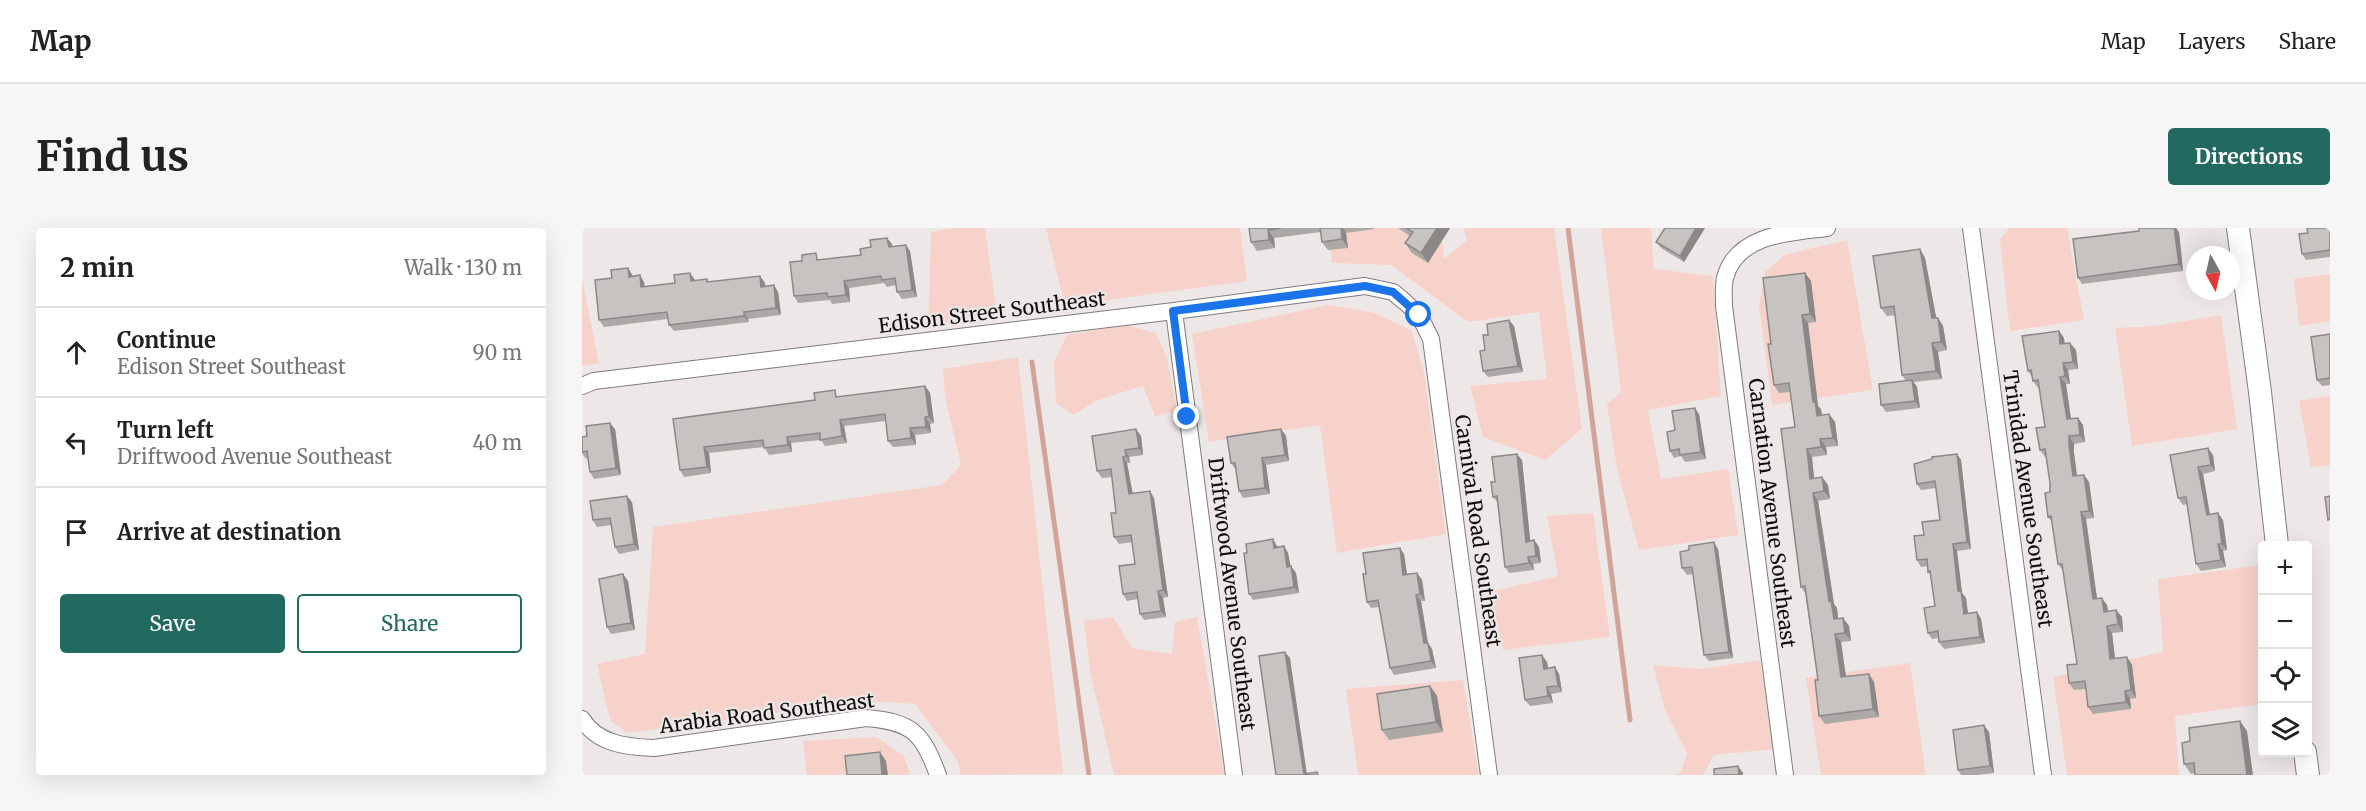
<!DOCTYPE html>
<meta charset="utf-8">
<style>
:root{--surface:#fff;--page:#f6f6f6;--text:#222;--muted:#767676;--line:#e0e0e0;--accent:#226a60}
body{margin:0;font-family:Merriweather,serif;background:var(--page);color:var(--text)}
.controls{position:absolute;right:18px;bottom:18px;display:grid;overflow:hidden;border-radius:6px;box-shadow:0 6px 24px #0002}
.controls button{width:54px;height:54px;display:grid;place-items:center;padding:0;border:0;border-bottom:2px solid var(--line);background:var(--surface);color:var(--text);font:30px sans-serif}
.compass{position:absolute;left:1604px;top:18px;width:54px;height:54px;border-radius:50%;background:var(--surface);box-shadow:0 6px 24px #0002;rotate:172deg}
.stop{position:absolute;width:18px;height:18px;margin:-14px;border:4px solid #1a73e8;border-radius:50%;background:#fff}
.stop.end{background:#1a73e8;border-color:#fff;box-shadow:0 2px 6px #0008}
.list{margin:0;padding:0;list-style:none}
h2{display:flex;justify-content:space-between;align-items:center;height:78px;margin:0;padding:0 24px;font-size:26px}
h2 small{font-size:20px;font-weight:400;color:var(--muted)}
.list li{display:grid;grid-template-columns:39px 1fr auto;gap:18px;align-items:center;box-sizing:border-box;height:90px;padding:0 24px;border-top:2px solid var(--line)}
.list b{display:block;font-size:22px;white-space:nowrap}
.list p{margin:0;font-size:20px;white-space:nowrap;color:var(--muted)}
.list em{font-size:20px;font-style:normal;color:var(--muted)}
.actions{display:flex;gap:12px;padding:18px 24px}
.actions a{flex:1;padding:14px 0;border:2px solid var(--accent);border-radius:6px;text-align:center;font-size:21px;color:var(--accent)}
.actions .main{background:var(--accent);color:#fff}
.icon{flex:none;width:33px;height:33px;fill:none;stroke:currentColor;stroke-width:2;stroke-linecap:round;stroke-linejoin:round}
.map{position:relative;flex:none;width:1748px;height:547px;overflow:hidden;border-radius:6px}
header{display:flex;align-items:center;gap:36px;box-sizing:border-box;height:84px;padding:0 30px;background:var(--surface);border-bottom:2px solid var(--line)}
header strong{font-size:28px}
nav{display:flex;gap:33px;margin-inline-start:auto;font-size:21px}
.intro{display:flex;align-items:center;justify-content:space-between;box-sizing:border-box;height:144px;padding:0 36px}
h1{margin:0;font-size:42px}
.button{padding:15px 27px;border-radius:6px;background:var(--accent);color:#fff;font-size:21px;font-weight:700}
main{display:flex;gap:36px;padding:0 36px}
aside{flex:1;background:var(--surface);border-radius:6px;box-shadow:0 6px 24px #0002}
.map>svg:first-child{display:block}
.green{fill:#f7d2ca}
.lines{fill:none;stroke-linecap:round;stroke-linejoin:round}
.stream{stroke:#d1a399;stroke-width:5}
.street-casing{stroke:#7f7b7a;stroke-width:18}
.secondary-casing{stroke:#7f7b7a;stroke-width:24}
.street{stroke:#fff;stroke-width:16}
.secondary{stroke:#fff;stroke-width:22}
.wall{fill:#aba8a6}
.shaded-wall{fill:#8b8887}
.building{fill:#c7c3c1;stroke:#8b8887;stroke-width:1.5}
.route{stroke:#1a73e8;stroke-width:8}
.labels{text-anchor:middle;stroke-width:4.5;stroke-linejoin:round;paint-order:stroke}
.street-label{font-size:20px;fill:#0e0c0c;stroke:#ede8e7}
</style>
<header>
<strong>Map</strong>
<nav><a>Map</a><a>Layers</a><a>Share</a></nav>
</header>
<div class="intro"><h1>Find us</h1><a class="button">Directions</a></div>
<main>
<aside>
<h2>2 min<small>Walk · 130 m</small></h2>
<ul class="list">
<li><svg class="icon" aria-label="ahead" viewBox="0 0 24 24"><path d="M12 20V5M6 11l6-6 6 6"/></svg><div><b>Continue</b><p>Edison Street Southeast</p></div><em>90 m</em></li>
<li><svg class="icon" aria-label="left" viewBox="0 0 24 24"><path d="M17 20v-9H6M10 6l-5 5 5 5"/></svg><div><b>Turn left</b><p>Driftwood Avenue Southeast</p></div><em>40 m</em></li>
<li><svg class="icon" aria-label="arrive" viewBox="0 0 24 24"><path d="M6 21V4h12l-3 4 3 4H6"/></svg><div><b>Arrive at destination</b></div></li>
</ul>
<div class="actions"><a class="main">Save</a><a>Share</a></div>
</aside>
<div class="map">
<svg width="1748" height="547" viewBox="0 0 1748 547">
<rect width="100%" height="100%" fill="#ede8e7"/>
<path class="green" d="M 371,0 L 403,0 L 415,87 L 346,99 L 349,4 Z
M 464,0 L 658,0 L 665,53 L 483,78 Z
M 746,0 L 859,0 L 862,31 L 885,12 L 882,0 L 972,0 L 1000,201 L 963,232 L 901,209 L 888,158 L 965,151 L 957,84 L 886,94 L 809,37 L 750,35 Z
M 1019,0 L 1069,0 L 1072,41 L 1131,48 L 1139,168 L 1066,182 L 1079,251 L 1146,241 L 1156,307 L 1057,322 L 1035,241 L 1025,176 L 1039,164 Z
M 1427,0 L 1485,0 L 1502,92 L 1428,103 L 1418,12 Z
M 1265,12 L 1291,162 L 1190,177 L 1177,77 L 1183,44 L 1202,27 Z
M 1748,46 L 1748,93 L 1717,98 L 1712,51 Z
M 0,51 L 17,135 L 0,138 Z
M 746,77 L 793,85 L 830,103 L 842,144 L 864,306 L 755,325 L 738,197 L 627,214 L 610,106 Z
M 1639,87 L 1655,201 L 1550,218 L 1533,100 L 1573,98 Z
M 545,97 L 574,105 L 585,130 L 595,183 L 573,188 L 561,158 L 513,173 L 492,187 L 474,175 L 472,134 L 485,107 Z
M 436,129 L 481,546 L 379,547 L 376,533 L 333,476 L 282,473 L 45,505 L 28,492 L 15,436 L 63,426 L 71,299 L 360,257 L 379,237 L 363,169 L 361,141 Z
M 1748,168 L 1748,237 L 1729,239 L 1717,173 Z
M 1011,285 L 1028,409 L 921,422 L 908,364 L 976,348 L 965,288 Z
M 1679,337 L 1680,476 L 1593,488 L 1597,547 L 1485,547 L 1471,449 L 1581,424 L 1576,351 Z
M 531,389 L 550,420 L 590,426 L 593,394 L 615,389 L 643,547 L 532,547 L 508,443 L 502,393 Z
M 1178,432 L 1192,521 L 1132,527 L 1121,547 L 1092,547 L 1099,544 L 1105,525 L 1083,482 L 1071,437 L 1119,441 Z
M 1328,435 L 1344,547 L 1239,547 L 1224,450 Z
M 881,452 L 897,547 L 776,547 L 764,461 Z
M 294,509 L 322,528 L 328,547 L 225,547 L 221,513 Z"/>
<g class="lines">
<path class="stream" d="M 986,0 L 1048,492
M 450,134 L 507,547"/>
<g class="street-casing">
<path id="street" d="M 1389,0 L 1461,547
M 592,83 L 652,547
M 0,158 L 12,153 L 592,83 L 783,58 L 811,64 L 823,74 L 837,87 L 849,111 L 907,547
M 0,491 C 15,516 45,519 72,520 L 284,490 C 330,494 340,504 356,547
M 1203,547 L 1142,78 C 1142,69 1141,58 1143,50 C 1154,6 1209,4 1245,0"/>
</g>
<g class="secondary-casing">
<path id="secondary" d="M 1656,0 L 1678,164 L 1695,317
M 1723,524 L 1726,547"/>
</g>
<use href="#street" class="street"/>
<use href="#secondary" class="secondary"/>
</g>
<path class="wall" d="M 667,0 L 792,0 L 792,1 L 764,5 L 766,20 L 746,22 L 740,14 L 739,4 L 692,10 L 693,20 L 675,23 L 669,14 Z
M 816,0 L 868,0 L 846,35 L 830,25 L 823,15 L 828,8 Z
M 1083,0 L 1123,0 L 1102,34 L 1079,20 L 1074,14 Z
M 1748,0 L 1748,29 L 1724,32 L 1720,26 Z
M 1597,4 L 1601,43 L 1500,56 L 1496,50 Z
M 310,16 L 310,18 L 328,23 L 335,69 L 320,71 L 315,64 L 314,57 L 305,59 L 302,55 L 267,60 L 268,74 L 250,76 L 248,72 L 216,75 L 212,68 L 239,32 L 279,27 Z
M 1338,21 L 1343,30 L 1354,90 L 1356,90 L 1361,98 L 1365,122 L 1356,124 L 1360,151 L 1332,154 L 1335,159 L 1338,180 L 1304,184 L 1299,177 L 1324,153 L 1320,147 L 1313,87 L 1305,88 L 1299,80 Z
M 46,40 L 51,48 L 62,54 L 63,59 L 93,55 L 108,45 L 113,53 L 125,51 L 127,54 L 183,55 L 183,58 L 196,64 L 199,87 L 166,91 L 167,94 L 92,103 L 87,97 L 86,91 L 22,99 L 17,92 L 30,50 Z
M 1223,45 L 1229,53 L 1234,94 L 1226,95 L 1236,178 L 1239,181 L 1240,187 L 1247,186 L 1253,194 L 1256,218 L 1244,219 L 1245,227 L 1230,229 L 1232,250 L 1240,249 L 1246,257 L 1248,271 L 1236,273 L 1252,376 L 1255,380 L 1256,391 L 1261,390 L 1267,398 L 1269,413 L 1259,414 L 1264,448 L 1292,454 L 1297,489 L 1243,496 L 1237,488 L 1236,452 L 1223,365 L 1219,359 L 1213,199 L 1208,164 L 1197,165 L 1192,157 L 1189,116 Z
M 932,98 L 941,144 L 906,149 L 901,143 L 903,122 L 906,107 Z
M 1477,103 L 1482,110 L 1482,116 L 1494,122 L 1496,141 L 1486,142 L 1488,156 L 1484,156 L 1489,191 L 1496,190 L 1501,197 L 1503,214 L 1492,216 L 1492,225 L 1495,248 L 1502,247 L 1507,254 L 1512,290 L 1504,291 L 1515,370 L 1525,377 L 1526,383 L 1534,382 L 1540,389 L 1541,404 L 1530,405 L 1533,431 L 1545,429 L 1550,437 L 1554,470 L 1548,471 L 1549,481 L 1511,486 L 1506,479 L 1504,461 L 1492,462 L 1487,455 L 1495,436 L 1481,343 L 1476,336 L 1470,294 L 1466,289 L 1468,255 L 1464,229 L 1463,229 L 1458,222 L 1463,199 L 1457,160 L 1456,160 L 1451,153 L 1450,149 L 1446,143 Z
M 1748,106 L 1748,157 L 1740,158 L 1735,152 Z
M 343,158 L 348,165 L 352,195 L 348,196 L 349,205 L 333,207 L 334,217 L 311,219 L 306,213 L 304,193 L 262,198 L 265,215 L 243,218 L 239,212 L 209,215 L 210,224 L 187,227 L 182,219 L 127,225 L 129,245 L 102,249 L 98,242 L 91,191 L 258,169 Z
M 1117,186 L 1124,231 L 1103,234 L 1099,228 L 1092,230 L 1088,223 L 1093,202 Z
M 33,201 L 39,247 L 12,251 L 8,244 L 6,230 L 4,231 L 0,225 L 0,209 Z
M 699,201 L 704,208 L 707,233 L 684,237 L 688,266 L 661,270 L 657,263 L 654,242 L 649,235 Z
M 559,208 L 561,227 L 547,229 L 548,235 L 545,235 L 550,265 L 572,270 L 586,369 L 581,370 L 584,389 L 562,392 L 558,386 L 556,371 L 545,373 L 541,366 L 553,336 L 550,314 L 537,316 L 532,309 L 534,285 L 530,249 L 520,250 L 515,243 Z
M 1375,226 L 1379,232 L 1389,321 L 1375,323 L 1380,365 L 1384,370 L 1386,386 L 1395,384 L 1399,391 L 1403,415 L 1362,421 L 1357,414 L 1357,410 L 1350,411 L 1346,405 L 1353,378 L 1349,347 L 1346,344 L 1346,338 L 1339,339 L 1335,332 L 1342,307 L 1358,292 L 1354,260 L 1339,262 L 1335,256 Z
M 1588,227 L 1631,227 L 1633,243 L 1621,246 L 1628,286 L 1641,292 L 1645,322 L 1641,323 L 1644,339 L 1619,343 L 1614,336 L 1605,276 L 1601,277 L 1596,270 Z
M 940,232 L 948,313 L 952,312 L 957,319 L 959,335 L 951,336 L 952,342 L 927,345 L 923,339 L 916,275 L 911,269 Z
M 50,274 L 57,322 L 37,326 L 33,319 L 29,297 L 15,299 L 11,292 Z
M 695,318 L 696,319 L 702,318 L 706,325 L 708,338 L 714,345 L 717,365 L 671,372 L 667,366 Z
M 1136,321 L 1151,430 L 1127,433 L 1122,427 L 1111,346 L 1105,347 L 1100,340 Z
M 822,326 L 825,346 L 835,345 L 840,352 L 843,373 L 839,373 L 846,415 L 850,421 L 854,440 L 812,447 L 808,440 L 797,379 L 789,380 L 785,374 Z
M 41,346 L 46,353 L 53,402 L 29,406 L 25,399 Z
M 965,434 L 966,440 L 977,446 L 980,464 L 969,466 L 971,475 L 948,478 L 943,472 Z
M 848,458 L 855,468 L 861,504 L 807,512 L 800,502 Z
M 1665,503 L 1613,545 L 1609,546 L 1602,536 Z
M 1407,504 L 1412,545 L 1396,547 L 1379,547 L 1376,542 Z"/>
<path class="shaded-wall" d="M 759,0 L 761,0 L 764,5 L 766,20 L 760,11 Z
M 855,0 L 868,0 L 846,35 L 839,25 Z
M 1114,0 L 1123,0 L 1102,34 L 1098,28 Z
M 1592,0 L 1594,0 L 1597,4 L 1601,43 L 1597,36 Z
M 686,2 L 692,10 L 693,20 L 687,12 Z
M 305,10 L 310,16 L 311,26 L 307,19 Z
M 324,17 L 328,23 L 335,69 L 330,62 Z
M 1338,21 L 1343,30 L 1356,99 L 1350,90 Z
M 46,40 L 50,47 L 51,55 L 47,49 Z
M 108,45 L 113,52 L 114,60 L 109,53 Z
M 1223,45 L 1229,53 L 1234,94 L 1228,86 Z
M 58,47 L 62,54 L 63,66 L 59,59 Z
M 178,48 L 183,55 L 184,65 L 179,59 Z
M 262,53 L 267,60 L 268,74 L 264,67 Z
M 192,57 L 196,64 L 199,87 L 194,80 Z
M 162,84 L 166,91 L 167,94 L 162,88 Z
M 1220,87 L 1226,95 L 1236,178 L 1239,181 L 1241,196 L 1235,188 L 1231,174 Z
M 1356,90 L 1361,98 L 1365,122 L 1359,114 Z
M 927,92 L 932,98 L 941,144 L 936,138 Z
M 1477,103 L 1482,110 L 1484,124 L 1478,116 Z
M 1350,115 L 1356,124 L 1360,151 L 1354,143 Z
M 1488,115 L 1494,122 L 1496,141 L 1491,134 Z
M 1481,135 L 1486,142 L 1488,156 L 1483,148 Z
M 1478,149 L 1484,156 L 1490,198 L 1485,191 Z
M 1330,152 L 1335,159 L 1338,180 L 1333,173 Z
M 343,158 L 348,165 L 352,195 L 347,189 Z
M 1113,180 L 1117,186 L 1124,231 L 1119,224 Z
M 1247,186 L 1253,194 L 1256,218 L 1251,210 Z
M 343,189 L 348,196 L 349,205 L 344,199 Z
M 1496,190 L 1501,197 L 1503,214 L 1498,207 Z
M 258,192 L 262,198 L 265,215 L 260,208 Z
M 28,195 L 33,201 L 39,247 L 34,240 Z
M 328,200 L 333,207 L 334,217 L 329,210 Z
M 554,201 L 559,208 L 561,227 L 557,220 Z
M 699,201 L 704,208 L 707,233 L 703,227 Z
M 1487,208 L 1492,216 L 1492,225 L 1496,255 L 1491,248 L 1487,217 Z
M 205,209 L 209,215 L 210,224 L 206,217 Z
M 1238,211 L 1244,219 L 1245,227 L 1239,219 Z
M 122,219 L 127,225 L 129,245 L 125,239 Z
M 1626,220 L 1631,227 L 1633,243 L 1629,237 Z
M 1225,221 L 1230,229 L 1233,259 L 1228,251 Z
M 543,222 L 547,229 L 548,235 L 544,228 Z
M 935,226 L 940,232 L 949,320 L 944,314 Z
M 1375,226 L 1379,232 L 1389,321 L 1385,314 Z
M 541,229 L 545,235 L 552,272 L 547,266 Z
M 680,230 L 684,237 L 688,266 L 683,260 Z
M 1616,239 L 1621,246 L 1629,294 L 1625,287 Z
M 1502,247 L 1507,254 L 1512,290 L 1507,283 Z
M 1240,249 L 1246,257 L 1248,271 L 1242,263 Z
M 568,263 L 572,270 L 586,369 L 581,362 Z
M 1231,265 L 1236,273 L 1252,376 L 1255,380 L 1257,400 L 1252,391 L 1247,373 Z
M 45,268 L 50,274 L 57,322 L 52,316 Z
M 1499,284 L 1504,291 L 1516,378 L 1511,371 Z
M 1636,285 L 1641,292 L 1645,322 L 1640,316 Z
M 691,311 L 695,318 L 697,327 L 692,320 Z
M 952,312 L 957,319 L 959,335 L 954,328 Z
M 1132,314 L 1136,321 L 1151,430 L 1147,424 Z
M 1371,316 L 1375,323 L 1380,365 L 1384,370 L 1387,393 L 1382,386 L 1376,363 Z
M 1636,316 L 1641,323 L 1644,339 L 1639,332 Z
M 702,318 L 706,325 L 710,345 L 705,339 Z
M 818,320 L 822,326 L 826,354 L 821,347 Z
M 946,329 L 951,336 L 952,342 L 947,335 Z
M 709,338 L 714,345 L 717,365 L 712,359 Z
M 835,345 L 840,352 L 843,373 L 838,366 Z
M 41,346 L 46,353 L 53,402 L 49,395 Z
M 576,363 L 581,370 L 584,389 L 579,383 Z
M 834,367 L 839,373 L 847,422 L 842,415 Z
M 1520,370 L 1525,377 L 1527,391 L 1522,384 Z
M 1534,382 L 1540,389 L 1541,404 L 1536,396 Z
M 1395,384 L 1399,391 L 1403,415 L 1398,409 Z
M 1261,390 L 1267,398 L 1269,413 L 1263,405 Z
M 1525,398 L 1530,405 L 1534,439 L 1528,431 Z
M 1253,406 L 1259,414 L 1265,457 L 1259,449 Z
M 846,415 L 850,421 L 854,440 L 849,433 Z
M 703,424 L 708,430 L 725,547 L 722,546 Z
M 960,427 L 965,434 L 967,447 L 962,441 Z
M 1545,429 L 1550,437 L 1554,470 L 1549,462 Z
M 973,439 L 977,446 L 980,464 L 976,458 Z
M 1287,446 L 1292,454 L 1297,489 L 1291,481 Z
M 848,458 L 855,468 L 861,504 L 854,494 Z
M 965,459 L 969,466 L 971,475 L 966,468 Z
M 1543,463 L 1548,471 L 1549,481 L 1544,474 Z
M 1658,493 L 1665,503 L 1671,547 L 1665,547 Z
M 1402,497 L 1407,504 L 1412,545 L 1408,538 Z
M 298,524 L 304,533 L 306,547 L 300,547 Z
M 1156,538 L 1161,545 L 1161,547 L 1157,547 Z"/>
<path class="building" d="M 667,0 L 699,0 L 686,2 L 687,12 L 669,14 Z
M 738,0 L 759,0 L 760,11 L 740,14 Z
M 824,0 L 855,0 L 839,25 L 823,15 L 831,4 Z
M 1083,0 L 1114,0 L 1098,28 L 1074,14 Z
M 1557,0 L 1592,0 L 1597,36 L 1496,50 L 1491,11 L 1557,3 Z
M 1725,0 L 1748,0 L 1748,22 L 1720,26 L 1717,6 L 1726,5 Z
M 305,10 L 307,19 L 324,17 L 330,62 L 315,64 L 313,50 L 300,52 L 299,48 L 262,53 L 264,67 L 246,69 L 245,65 L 212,68 L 208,34 L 220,33 L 220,27 L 234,25 L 235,32 L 279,27 L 278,21 L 289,19 L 288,12 Z
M 1338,21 L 1350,90 L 1356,90 L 1359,114 L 1350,115 L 1354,143 L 1320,147 L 1312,78 L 1299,80 L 1291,28 Z
M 46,40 L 47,49 L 58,47 L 59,59 L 93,55 L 92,47 L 108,45 L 109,53 L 125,51 L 125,54 L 178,48 L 179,59 L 192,57 L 194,80 L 162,84 L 162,88 L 87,97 L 85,84 L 17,92 L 13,52 L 30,50 L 29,42 Z
M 1223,45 L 1228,86 L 1220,87 L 1231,174 L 1233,173 L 1235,188 L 1247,186 L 1251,210 L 1238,211 L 1239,219 L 1225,221 L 1228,251 L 1240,249 L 1242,263 L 1231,265 L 1247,373 L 1249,372 L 1252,391 L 1261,390 L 1263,405 L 1253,406 L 1259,449 L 1287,446 L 1291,481 L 1237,488 L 1233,452 L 1236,452 L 1223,358 L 1219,359 L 1199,201 L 1213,199 L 1207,155 L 1192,157 L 1186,116 L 1189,116 L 1181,50 Z
M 927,92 L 936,138 L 901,143 L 898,123 L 903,122 L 901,107 L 906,107 L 905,96 Z
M 1477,103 L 1478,116 L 1488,115 L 1491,134 L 1481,135 L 1483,148 L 1478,149 L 1485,191 L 1496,190 L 1498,207 L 1487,208 L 1487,217 L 1491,248 L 1502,247 L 1507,283 L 1499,284 L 1511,371 L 1520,370 L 1522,384 L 1534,382 L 1536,396 L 1525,398 L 1528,431 L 1545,429 L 1549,462 L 1543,463 L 1544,474 L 1506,479 L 1503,453 L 1487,455 L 1485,437 L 1495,436 L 1480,336 L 1476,336 L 1469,288 L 1466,289 L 1463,265 L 1468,264 L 1468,255 L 1463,221 L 1458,222 L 1454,200 L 1463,199 L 1456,152 L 1451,153 L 1449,142 L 1446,143 L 1440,108 Z
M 1748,106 L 1748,150 L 1735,152 L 1729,109 Z
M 1330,152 L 1333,173 L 1299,177 L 1297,156 Z
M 343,158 L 347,189 L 343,189 L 344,199 L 328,200 L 329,210 L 306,213 L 303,186 L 258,192 L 260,208 L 238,212 L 238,205 L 205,209 L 206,217 L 182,220 L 181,212 L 122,219 L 125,239 L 98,242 L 91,191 L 233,172 L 232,165 L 253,162 L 254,169 Z
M 1113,180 L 1119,224 L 1098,227 L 1097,221 L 1088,223 L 1085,204 L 1093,202 L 1090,183 Z
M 28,195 L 34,240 L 8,244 L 5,223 L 0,224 L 0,209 L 5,208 L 4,198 Z
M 554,201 L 557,220 L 543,222 L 544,228 L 541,229 L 547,266 L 568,263 L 581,362 L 576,363 L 579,383 L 558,386 L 555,364 L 541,366 L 537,338 L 553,336 L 549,307 L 532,309 L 529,285 L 534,285 L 529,241 L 515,243 L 510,208 Z
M 699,201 L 703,227 L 680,230 L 683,260 L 657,263 L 653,235 L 649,235 L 645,209 Z
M 1626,220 L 1629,237 L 1616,239 L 1625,287 L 1636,285 L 1640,316 L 1636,316 L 1639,332 L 1614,336 L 1604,269 L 1596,270 L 1588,227 Z
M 935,226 L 944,314 L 952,312 L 954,328 L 946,329 L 947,335 L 923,339 L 915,268 L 911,269 L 909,254 L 913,254 L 910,229 Z
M 1375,226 L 1385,314 L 1371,316 L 1376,363 L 1379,363 L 1382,386 L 1395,384 L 1398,409 L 1357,414 L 1356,403 L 1346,405 L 1342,380 L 1353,378 L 1348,343 L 1346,344 L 1345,331 L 1335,332 L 1332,308 L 1342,307 L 1340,294 L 1358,292 L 1353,253 L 1335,256 L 1332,236 L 1350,231 L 1350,229 Z
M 45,268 L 52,316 L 33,319 L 28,290 L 11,292 L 8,273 Z
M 1748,268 L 1748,291 L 1746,292 L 1743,269 Z
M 691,311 L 692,320 L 702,318 L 705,339 L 709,338 L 712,359 L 667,366 L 662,325 L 665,325 L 664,316 Z
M 1132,314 L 1147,424 L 1122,427 L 1110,339 L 1100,340 L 1098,324 L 1107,322 L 1107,318 Z
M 818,320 L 821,347 L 835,345 L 838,366 L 834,367 L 842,415 L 846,415 L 849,433 L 808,440 L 796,372 L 785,374 L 781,346 L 784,346 L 781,325 Z
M 41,346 L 49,395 L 25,399 L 17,351 Z
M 703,424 L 722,546 L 735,544 L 736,547 L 694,547 L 677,428 Z
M 960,427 L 962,441 L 973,439 L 976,458 L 965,459 L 966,468 L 943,472 L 937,430 Z
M 848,458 L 854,494 L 800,502 L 795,466 Z
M 1658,493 L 1665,547 L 1613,547 L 1612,535 L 1602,536 L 1600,515 L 1608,513 L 1607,500 Z
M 1402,497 L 1408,538 L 1376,542 L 1371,502 Z
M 298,524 L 300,547 L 265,547 L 263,528 Z
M 1156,538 L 1157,547 L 1132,547 L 1132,541 Z"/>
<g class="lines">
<path class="route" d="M 605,189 L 591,83 L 783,58 L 811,64 L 837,87"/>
</g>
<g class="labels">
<g class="street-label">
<text transform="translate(410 84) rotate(-7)" y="7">Edison Street Southeast</text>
<text transform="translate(1446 271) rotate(82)" y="7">Trinidad Avenue Southeast</text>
<text transform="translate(1190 285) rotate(83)" y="7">Carnation Avenue Southeast</text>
<text transform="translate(896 303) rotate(82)" y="7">Carnival Road Southeast</text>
<text transform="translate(650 366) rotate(83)" y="7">Driftwood Avenue Southeast</text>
<text transform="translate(185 485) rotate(-7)" y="7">Arabia Road Southeast</text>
</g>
</g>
</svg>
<div class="controls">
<button>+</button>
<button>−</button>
<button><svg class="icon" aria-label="locate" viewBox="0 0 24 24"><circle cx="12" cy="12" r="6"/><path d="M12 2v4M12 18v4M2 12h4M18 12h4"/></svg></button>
<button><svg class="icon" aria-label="layers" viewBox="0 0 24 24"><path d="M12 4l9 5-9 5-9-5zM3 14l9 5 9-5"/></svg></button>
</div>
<svg class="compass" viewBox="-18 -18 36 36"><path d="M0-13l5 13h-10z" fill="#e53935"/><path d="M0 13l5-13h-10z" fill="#767676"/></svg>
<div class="stop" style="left:837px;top:87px"></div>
<div class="stop end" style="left:605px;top:189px"></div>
</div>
</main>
